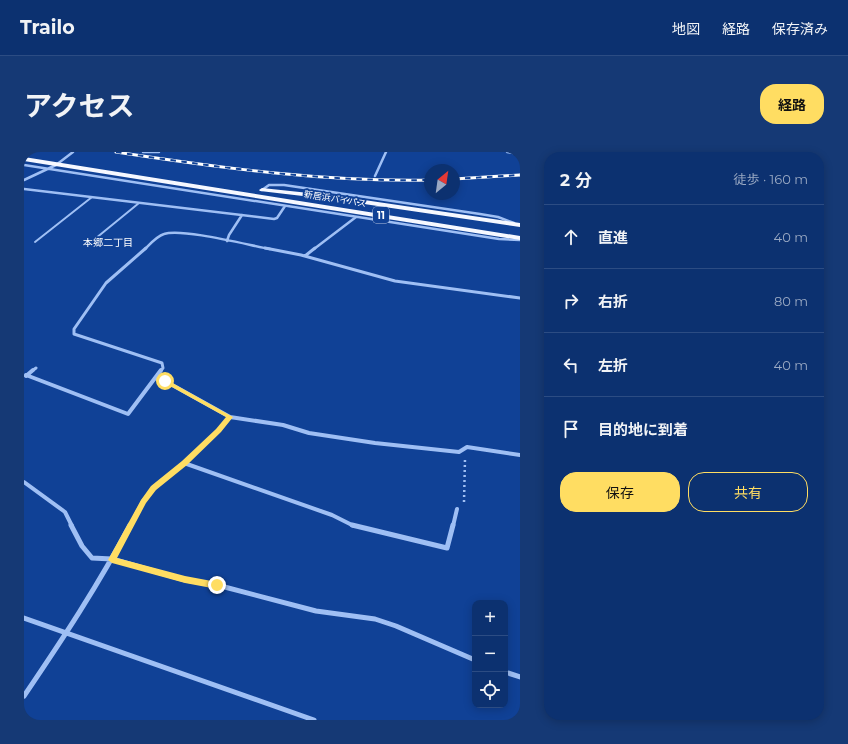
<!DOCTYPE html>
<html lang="ja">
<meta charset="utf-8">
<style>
:root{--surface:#0c3170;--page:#153975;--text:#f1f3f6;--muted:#9aa9c3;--line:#2c4c83;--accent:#ffdd62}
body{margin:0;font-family:Montserrat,"Noto Sans JP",sans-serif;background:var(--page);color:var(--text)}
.controls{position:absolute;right:12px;bottom:12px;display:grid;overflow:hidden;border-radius:8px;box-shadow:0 2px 10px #0003}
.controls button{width:36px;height:36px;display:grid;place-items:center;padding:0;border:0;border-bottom:1px solid var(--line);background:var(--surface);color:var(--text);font:20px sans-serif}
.compass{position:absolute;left:400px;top:12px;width:36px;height:36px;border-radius:50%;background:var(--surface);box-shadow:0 2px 10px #0003;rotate:29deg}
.stop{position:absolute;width:12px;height:12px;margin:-9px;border:3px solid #ffdd62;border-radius:50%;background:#fff}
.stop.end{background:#ffdd62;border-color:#fff;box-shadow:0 1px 4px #0008}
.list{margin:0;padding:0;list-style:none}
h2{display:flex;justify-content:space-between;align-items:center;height:52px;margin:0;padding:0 16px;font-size:17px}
h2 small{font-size:13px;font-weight:400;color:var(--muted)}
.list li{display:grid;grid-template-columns:26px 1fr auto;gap:12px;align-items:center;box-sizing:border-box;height:64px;padding:0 16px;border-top:1px solid var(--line)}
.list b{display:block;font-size:15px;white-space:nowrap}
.list em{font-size:13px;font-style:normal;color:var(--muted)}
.actions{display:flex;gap:8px;padding:12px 16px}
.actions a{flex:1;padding:9px 0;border:1px solid var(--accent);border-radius:16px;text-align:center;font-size:14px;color:var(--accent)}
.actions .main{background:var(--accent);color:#111}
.icon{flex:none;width:22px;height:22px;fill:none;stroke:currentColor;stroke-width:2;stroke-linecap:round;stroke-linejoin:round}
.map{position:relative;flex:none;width:496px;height:568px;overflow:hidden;border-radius:16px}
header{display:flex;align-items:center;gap:24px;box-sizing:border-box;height:56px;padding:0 20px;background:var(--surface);border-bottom:1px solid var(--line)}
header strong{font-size:19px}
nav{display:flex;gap:22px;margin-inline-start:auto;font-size:14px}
.intro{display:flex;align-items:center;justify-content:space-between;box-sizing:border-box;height:96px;padding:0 24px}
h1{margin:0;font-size:28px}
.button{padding:10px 18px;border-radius:16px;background:var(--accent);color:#111;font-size:14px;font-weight:700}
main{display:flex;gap:24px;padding:0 24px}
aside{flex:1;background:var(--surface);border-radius:16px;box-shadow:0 2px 10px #0003}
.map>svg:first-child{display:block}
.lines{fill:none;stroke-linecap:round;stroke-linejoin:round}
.path{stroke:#9fbff4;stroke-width:2.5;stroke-dasharray:2 3;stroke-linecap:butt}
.service{stroke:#9fbff4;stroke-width:2}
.minor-far3{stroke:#9fbff4;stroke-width:2.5}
.minor-far2{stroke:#9fbff4;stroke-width:3}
.minor-far1{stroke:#9fbff4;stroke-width:4}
.minor{stroke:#9fbff4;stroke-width:5}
.trunk{fill:#f6f8ff;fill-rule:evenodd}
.rail-casing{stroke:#fff;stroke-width:3}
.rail{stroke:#104196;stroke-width:2;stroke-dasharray:5.5;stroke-linecap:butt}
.route{fill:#ffdd62}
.labels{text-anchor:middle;stroke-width:3.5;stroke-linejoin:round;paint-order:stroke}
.far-street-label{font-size:9px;fill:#fff;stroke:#104196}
.shield{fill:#104196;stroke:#b7c6e0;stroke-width:1}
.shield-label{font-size:10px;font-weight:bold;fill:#fff}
.far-neighbourhood-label{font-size:10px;fill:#fff;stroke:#104196}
</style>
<header>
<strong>Trailo</strong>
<nav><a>地図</a><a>経路</a><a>保存済み</a></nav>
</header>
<div class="intro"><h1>アクセス</h1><a class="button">経路</a></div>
<main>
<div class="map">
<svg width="496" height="568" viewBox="0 0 496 568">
<rect width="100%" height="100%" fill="#104196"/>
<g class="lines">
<path class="path" d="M 440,350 L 441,307"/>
<path class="service" d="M 11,90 L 68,45
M 66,91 L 115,51"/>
<path class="minor-far3" d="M 119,0 L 135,0
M 483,0 L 496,2
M 0,13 L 475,87 L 496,88
M 351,24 L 362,0
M 0,28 L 32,13 L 49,0
M 0,37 L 250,67 L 253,66 L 261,54
M 238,38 L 245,33 L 260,33 L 456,62 L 474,65 L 490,71
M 203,89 L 205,83 L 218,63
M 121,97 C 126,92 133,84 140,82 C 158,76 224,93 246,97
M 290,97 L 332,65"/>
<path class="minor-far2" d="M 122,96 L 82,131 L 50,177 L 50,182 L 138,211 L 139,216 L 137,219
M 241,96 L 277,103 L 371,129 L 496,146
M 281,104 L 291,96
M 8,219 L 12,216"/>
<path class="minor-far1" d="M 2,223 L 104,262 L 137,218
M 2,224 L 9,218
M 133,227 L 141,229 L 206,265 L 259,273 L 285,281 L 351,291 L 435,300 L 443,295 L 496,303
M 206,265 L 195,278 L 160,311 L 308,363 L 330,374
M 0,330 L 41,360 L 48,374
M 106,374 L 119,349 L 130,336 L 160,311
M 429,374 L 433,357"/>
<path class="minor" d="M 47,373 L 58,394 L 68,406 L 88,407 L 161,428 L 193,433 L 292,459 L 351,467 L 372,474 L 451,508
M 328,373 L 423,396 L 429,373
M 0,466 L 290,568
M 481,520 L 496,525
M 0,544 C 38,488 75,432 106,373"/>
<path class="trunk" d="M 0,5 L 496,84 L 496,88 L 0,9 Z
M 238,36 L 313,44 L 496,71 L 496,75 L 313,48 L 236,39 L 235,38 Z"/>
<g class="rail-casing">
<path id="rail" d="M 92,0 C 197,16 300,30 406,28
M 430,27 L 496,23"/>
</g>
<use href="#rail" class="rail"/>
</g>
<path class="route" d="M 139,228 L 143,228 L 209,265 L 197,280 L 163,313 L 132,338 L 122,351 L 93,406 L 161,424 L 193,430 L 197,433 L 193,437 L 161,431 L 88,411 L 84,408 L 117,348 L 127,334 L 158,309 L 192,277 L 202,265 L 139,230 Z"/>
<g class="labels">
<g class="far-street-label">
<text transform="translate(311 47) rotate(9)" y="3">新居浜バイパス</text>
</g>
<rect class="shield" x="349" y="55" width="16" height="16" rx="3"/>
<g class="shield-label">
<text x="357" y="67">11</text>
</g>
<g class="far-neighbourhood-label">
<text x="84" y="94">本郷二丁目</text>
</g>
</g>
</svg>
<div class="controls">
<button>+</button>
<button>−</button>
<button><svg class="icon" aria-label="locate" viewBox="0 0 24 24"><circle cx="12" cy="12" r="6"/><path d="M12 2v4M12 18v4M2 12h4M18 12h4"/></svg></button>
</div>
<svg class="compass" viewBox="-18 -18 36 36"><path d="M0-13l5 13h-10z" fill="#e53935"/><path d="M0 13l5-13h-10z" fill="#9aa9c3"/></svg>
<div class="stop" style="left:141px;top:229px"></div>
<div class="stop end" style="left:193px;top:433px"></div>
</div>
<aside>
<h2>2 分<small>徒歩 · 160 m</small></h2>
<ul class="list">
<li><svg class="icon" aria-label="ahead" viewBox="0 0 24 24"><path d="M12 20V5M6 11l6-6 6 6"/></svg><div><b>直進</b></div><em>40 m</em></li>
<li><svg class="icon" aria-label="right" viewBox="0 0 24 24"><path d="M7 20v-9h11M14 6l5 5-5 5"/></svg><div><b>右折</b></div><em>80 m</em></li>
<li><svg class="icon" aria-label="left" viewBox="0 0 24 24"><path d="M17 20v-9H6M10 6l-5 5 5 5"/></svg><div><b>左折</b></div><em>40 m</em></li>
<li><svg class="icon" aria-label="arrive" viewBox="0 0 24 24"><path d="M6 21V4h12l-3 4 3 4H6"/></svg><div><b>目的地に到着</b></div></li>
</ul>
<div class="actions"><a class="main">保存</a><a>共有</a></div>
</aside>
</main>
